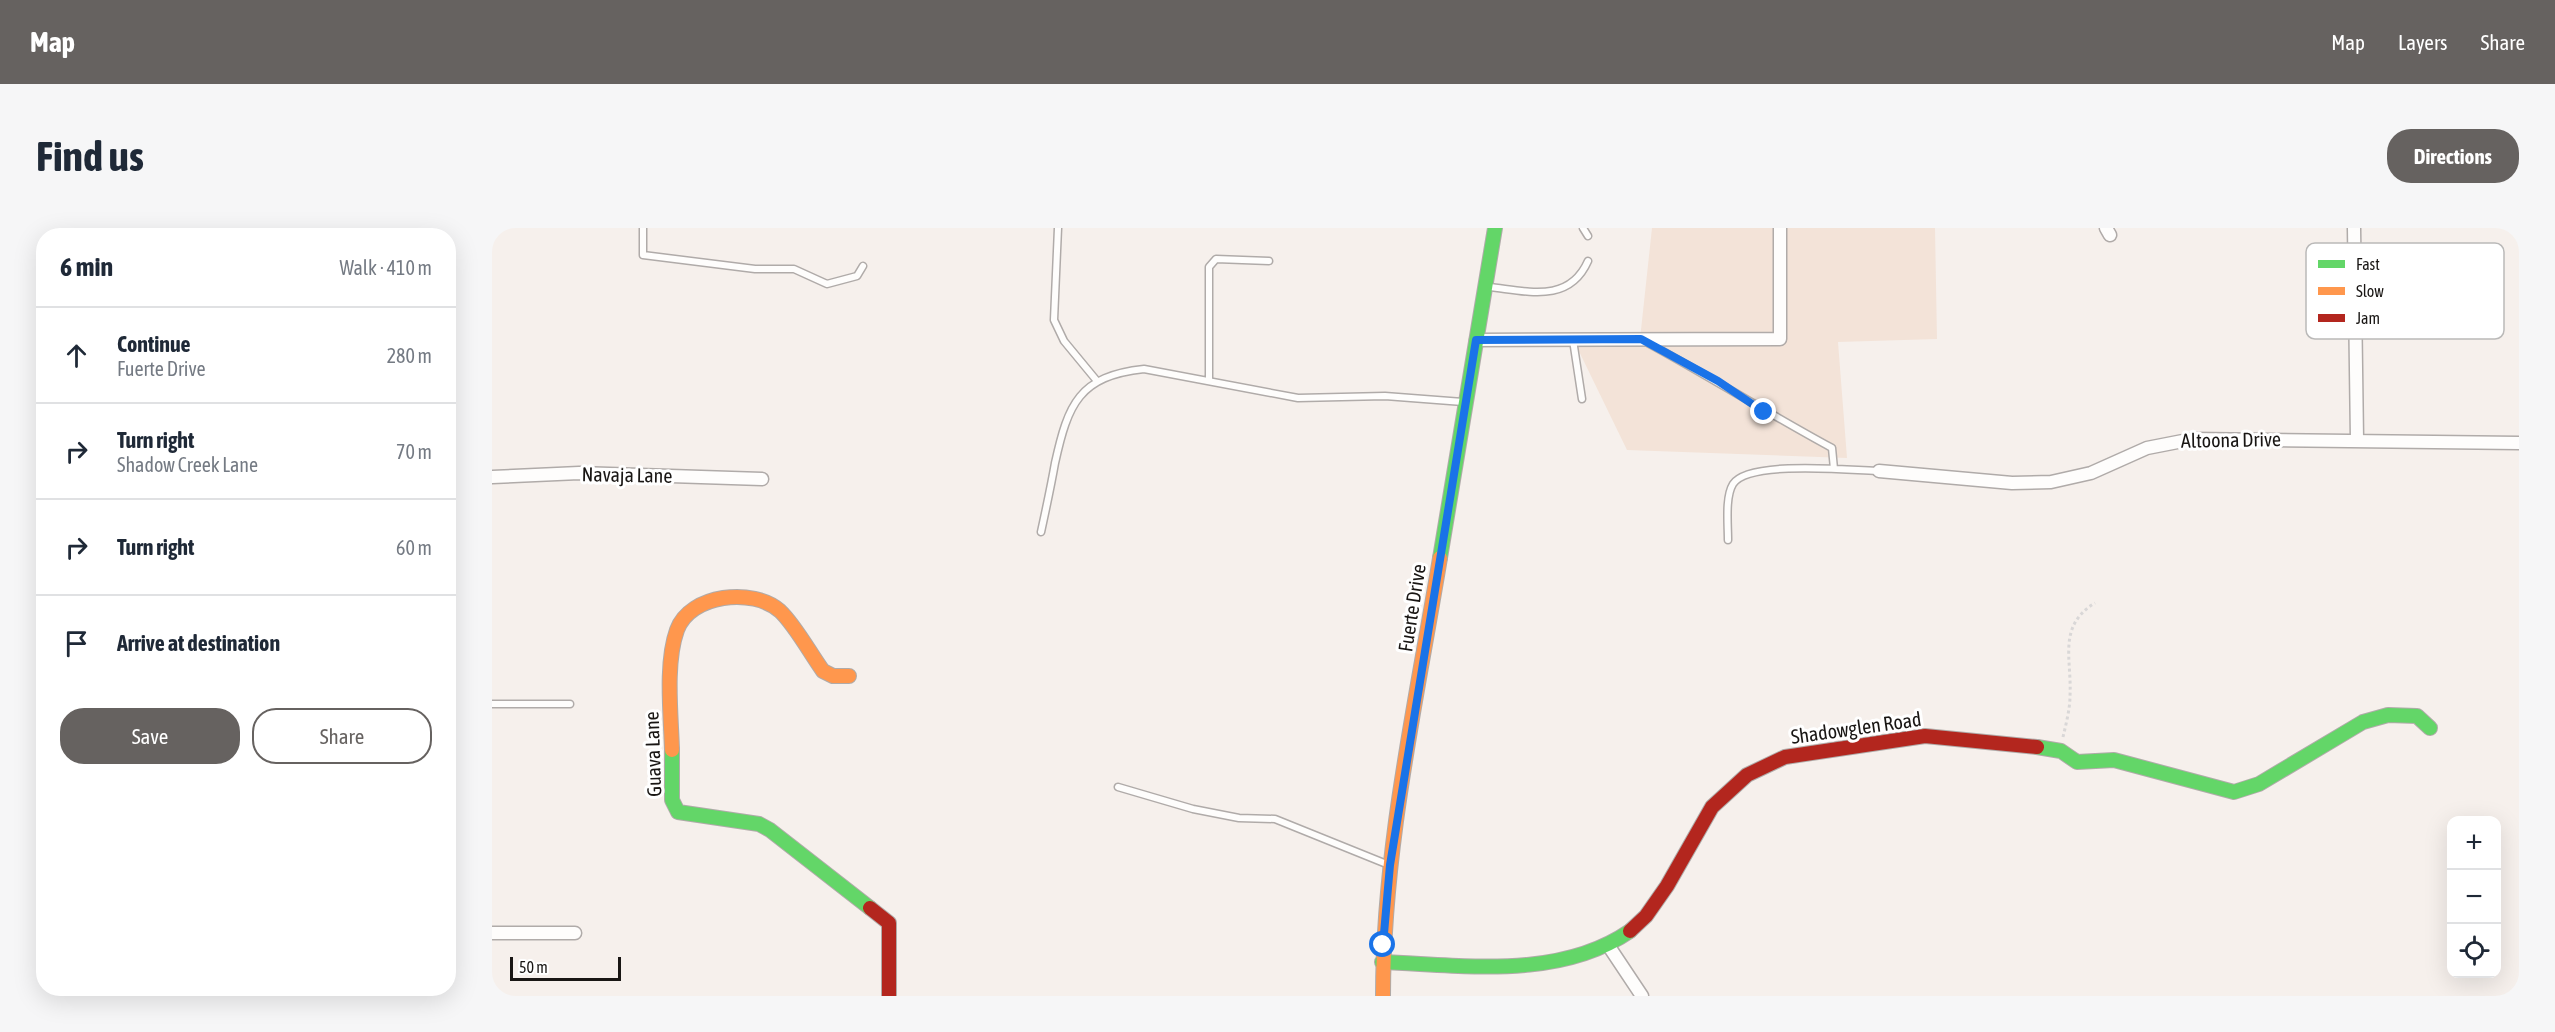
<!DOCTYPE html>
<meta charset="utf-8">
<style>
:root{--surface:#fff;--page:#f6f6f7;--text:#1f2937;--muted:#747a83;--line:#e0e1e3;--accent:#666260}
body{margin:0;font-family:"Asap Condensed",sans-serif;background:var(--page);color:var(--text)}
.controls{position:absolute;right:18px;bottom:18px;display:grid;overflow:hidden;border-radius:12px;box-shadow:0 6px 24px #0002}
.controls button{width:54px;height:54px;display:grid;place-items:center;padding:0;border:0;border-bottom:2px solid var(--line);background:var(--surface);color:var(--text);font:30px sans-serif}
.scale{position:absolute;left:18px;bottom:15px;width:111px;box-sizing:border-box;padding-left:6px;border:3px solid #191614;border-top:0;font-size:16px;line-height:21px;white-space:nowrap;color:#191614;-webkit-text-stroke:4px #fff;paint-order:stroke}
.stop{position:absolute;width:18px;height:18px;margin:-14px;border:4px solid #1a73e8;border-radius:50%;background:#fff}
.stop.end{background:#1a73e8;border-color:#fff;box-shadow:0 2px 6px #0008}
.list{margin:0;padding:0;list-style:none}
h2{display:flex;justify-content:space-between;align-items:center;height:78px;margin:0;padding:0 24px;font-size:26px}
h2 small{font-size:20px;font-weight:400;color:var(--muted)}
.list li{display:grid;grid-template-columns:39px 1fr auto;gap:18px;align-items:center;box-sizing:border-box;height:96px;padding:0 24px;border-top:2px solid var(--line)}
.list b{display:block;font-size:22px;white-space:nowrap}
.list p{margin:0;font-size:20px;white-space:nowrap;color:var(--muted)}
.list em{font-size:20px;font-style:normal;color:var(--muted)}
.actions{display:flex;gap:12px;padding:18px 24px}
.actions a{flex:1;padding:14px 0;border:2px solid var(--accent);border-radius:24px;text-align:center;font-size:21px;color:var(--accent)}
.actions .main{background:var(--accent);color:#fff}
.icon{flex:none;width:33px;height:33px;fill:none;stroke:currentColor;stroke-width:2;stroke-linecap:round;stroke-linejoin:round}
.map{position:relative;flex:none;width:2027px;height:768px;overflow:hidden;border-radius:24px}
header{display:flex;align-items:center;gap:36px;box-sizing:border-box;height:84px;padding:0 30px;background:var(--accent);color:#fff}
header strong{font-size:28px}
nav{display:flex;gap:33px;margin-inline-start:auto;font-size:21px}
.intro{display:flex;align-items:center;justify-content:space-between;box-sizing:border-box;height:144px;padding:0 36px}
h1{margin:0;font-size:42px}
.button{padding:15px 27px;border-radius:24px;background:var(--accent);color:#fff;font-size:21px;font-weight:700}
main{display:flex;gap:36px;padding:0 36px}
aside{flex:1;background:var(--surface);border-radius:24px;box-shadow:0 6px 24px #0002}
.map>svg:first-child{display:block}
.green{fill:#f3e3d8}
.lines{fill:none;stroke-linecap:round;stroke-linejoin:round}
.lane-casing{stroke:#b0aba9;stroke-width:9}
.street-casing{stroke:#b0aba9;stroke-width:15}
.fast-casing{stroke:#b0aba9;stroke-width:16}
.slow-casing{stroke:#b0aba9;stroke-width:16}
.jam-casing{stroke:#b0aba9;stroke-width:16}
.path{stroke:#d9d7d7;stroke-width:3;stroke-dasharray:3 3;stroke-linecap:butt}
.lane{stroke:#fefdfc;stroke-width:6}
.street{stroke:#fefdfc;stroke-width:12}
.fast{stroke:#63d668;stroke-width:14}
.slow{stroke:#ff974d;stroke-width:14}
.jam{stroke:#b3261e;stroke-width:14}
.route{stroke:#1a73e8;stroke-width:8}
.labels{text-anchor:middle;stroke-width:6;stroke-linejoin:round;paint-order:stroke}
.street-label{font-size:20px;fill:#191614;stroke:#fff}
.key{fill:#fff;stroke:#bab9b8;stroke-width:1.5}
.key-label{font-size:16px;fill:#191614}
</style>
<header>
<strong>Map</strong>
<nav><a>Map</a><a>Layers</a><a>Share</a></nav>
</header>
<div class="intro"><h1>Find us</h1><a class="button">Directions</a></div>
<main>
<aside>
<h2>6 min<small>Walk · 410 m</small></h2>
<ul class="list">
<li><svg class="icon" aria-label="ahead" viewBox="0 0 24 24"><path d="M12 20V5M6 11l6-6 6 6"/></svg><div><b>Continue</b><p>Fuerte Drive</p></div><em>280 m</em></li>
<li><svg class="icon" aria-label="right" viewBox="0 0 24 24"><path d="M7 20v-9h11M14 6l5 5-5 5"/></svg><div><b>Turn right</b><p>Shadow Creek Lane</p></div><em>70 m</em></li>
<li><svg class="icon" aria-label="right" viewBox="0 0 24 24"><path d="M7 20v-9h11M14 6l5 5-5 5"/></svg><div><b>Turn right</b></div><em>60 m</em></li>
<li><svg class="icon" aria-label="arrive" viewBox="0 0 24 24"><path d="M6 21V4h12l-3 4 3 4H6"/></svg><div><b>Arrive at destination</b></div></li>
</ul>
<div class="actions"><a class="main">Save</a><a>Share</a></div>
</aside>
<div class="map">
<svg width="2027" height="768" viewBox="0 0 2027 768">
<rect width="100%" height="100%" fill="#f6f0ec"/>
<path class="green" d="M 1160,0 L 1443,0 L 1445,111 L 1346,114 L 1355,230 L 1135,222 L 1081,111 L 1148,111 Z"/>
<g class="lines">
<g class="lane-casing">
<path id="lane" d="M 151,0 L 151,27 L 263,41 L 302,41 L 335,56 L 365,48 L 371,38
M 566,0 L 562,92 L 572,113 L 605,153
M 1091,0 L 1096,8
M 997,59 C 1035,63 1077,76 1096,33
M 1081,112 L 1090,171
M 1154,114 C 1217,148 1277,186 1340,220 L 1342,241
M 717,153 L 717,39 L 724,31 L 777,33
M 549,304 C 554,281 559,258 563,235 C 576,176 587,148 652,141 L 806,170 L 893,168 L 971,174
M 1236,312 C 1236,296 1233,269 1241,256 C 1256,232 1359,242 1387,243
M 0,476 L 78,476
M 626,559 L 701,581 L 747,590 L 783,591 L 897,637"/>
</g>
<g class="street-casing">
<path id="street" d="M 1614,0 L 1618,7
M 1862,0 L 1865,211
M 984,112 L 1288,111 L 1288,0
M 1387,243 L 1520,255 L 1559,254 L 1599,245 L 1655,220 L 1701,211 L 2027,215
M 0,249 L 87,245 L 270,251
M 0,705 L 83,705
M 1116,717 L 1150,768"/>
</g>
<g class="fast-casing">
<path id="fast" d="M 948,330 L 1003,0
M 1545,519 L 1569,523 L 1585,534 L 1622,532 L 1742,564 L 1767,556 L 1871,494 L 1896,487 L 1925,488 L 1938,500
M 180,522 L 180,572 L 186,584 L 267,596 L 278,602 L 378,680
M 890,734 C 972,737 1067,752 1138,703"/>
</g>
<g class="slow-casing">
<path id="slow" d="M 180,522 C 179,487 173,435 185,402 C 198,366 261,359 288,383 C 303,397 318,425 331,443 L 341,448 L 357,448
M 891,768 C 891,621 924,475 948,330"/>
</g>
<g class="jam-casing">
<path id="jam" d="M 378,680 L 397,695 L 397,768
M 1138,703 L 1154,688 L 1175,658 L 1220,579 L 1255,547 L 1293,529 L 1433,508 L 1545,519"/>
</g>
<path class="path" d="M 1571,509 C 1574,496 1578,481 1578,468 C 1580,431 1565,398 1603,375"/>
<use href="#lane" class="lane"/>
<use href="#street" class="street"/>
<use href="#fast" class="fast"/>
<use href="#slow" class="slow"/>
<use href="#jam" class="jam"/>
</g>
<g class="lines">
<path class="route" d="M 891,717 L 898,637 L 984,112 L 1149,111 L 1226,153 L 1272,184"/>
</g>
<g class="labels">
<g class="street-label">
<text transform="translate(1739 212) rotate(-1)" y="7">Altoona Drive</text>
<text transform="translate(135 247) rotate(1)" y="7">Navaja Lane</text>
<text transform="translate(920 380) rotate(-81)" y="7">Fuerte Drive</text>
<text transform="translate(1364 500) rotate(-8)" y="7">Shadowglen Road</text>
<text transform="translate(161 526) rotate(-92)" y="7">Guava Lane</text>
</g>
</g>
<rect x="1814" y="15" width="198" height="96" rx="9" class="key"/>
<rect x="1826" y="32" width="27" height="8" fill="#63d668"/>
<rect x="1826" y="59" width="27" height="8" fill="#ff974d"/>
<rect x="1826" y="86" width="27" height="8" fill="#b3261e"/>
<g class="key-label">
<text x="1864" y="42">Fast</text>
<text x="1864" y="69">Slow</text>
<text x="1864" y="96">Jam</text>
</g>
</svg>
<div class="controls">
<button>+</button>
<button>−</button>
<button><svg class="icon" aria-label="locate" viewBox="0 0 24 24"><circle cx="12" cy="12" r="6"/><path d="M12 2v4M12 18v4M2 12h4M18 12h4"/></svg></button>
</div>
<div class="scale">50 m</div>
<div class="stop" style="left:891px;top:717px"></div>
<div class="stop end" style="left:1272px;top:184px"></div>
</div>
</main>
